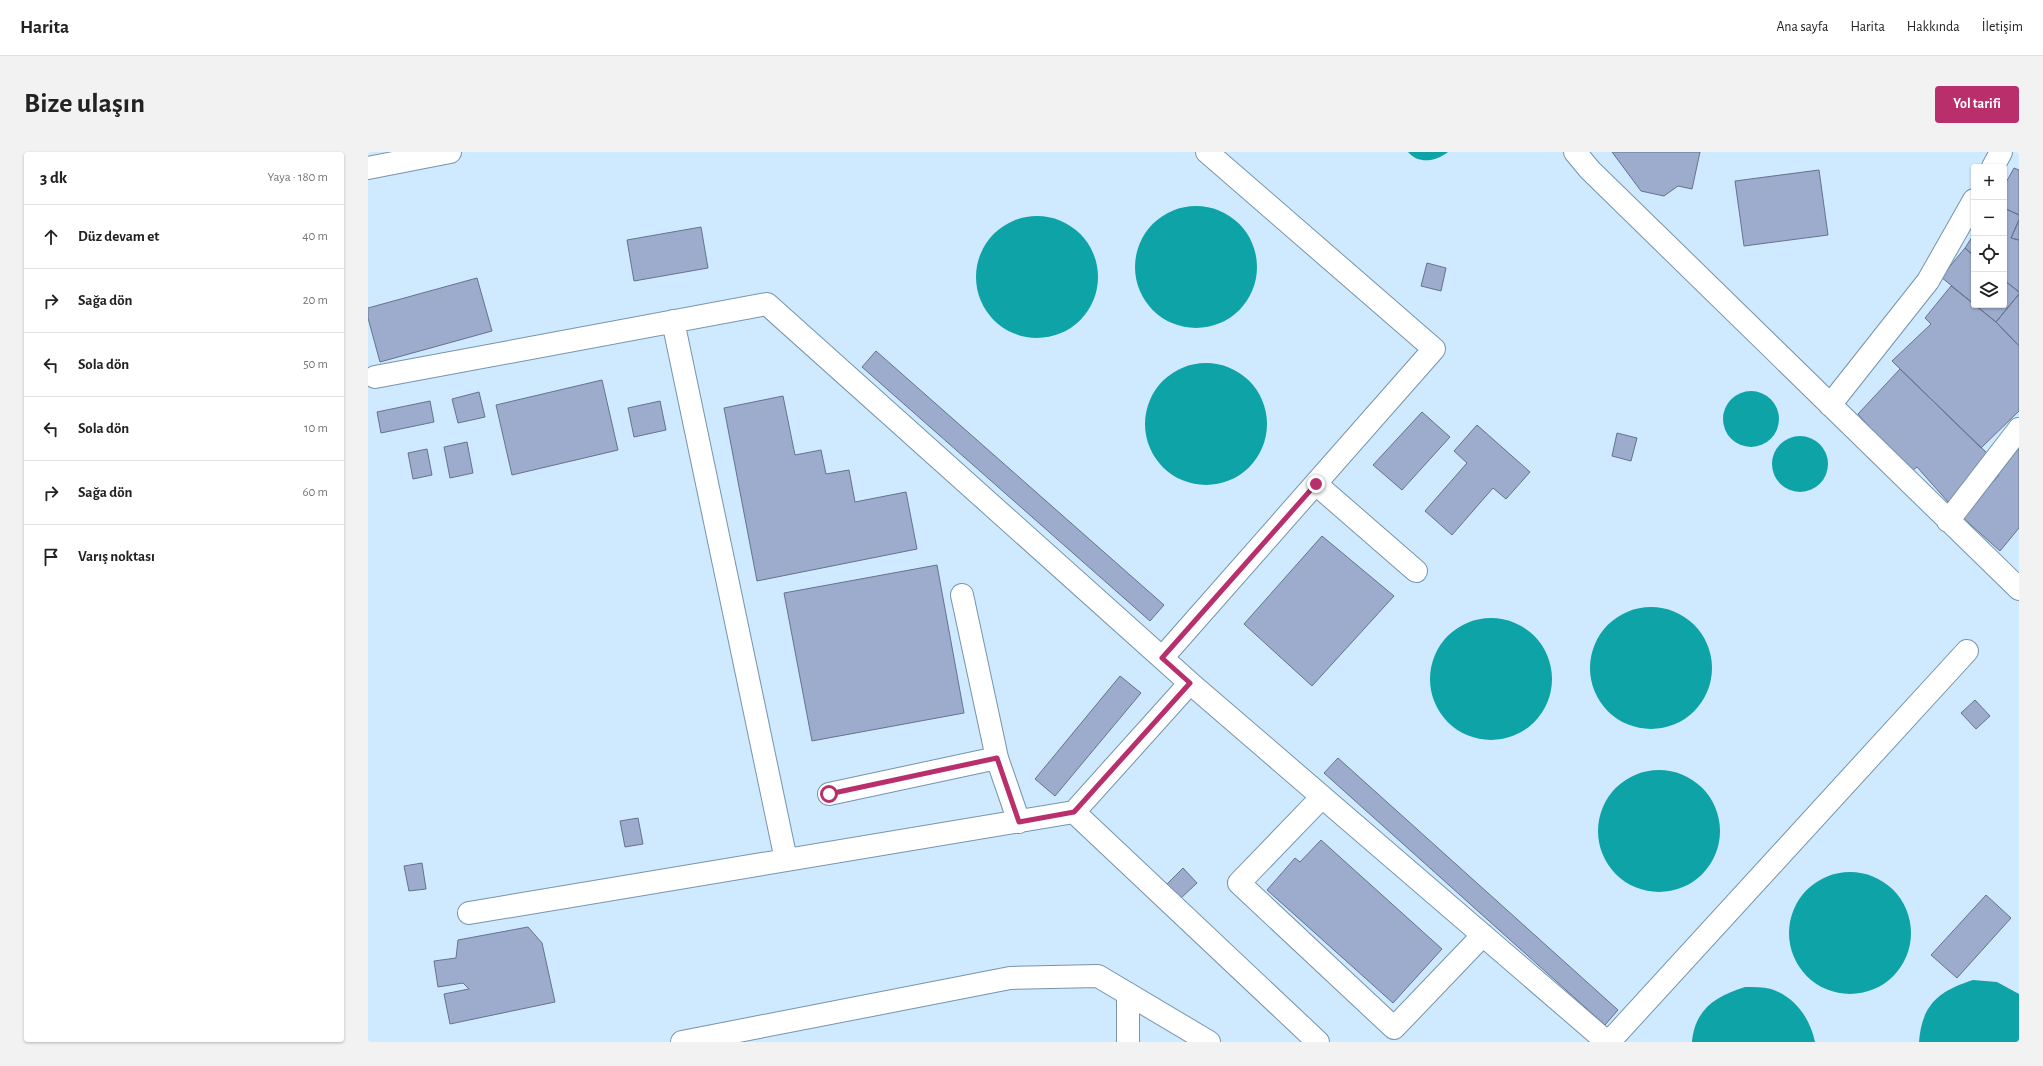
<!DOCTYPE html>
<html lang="tr">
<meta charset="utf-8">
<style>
:root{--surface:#fff;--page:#f2f2f2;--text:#222;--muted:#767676;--line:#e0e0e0;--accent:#b92f6c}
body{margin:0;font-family:"Alegreya Sans",sans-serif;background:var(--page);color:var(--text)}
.controls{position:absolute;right:12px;top:12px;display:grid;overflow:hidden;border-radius:4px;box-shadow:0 1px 3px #0004}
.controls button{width:36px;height:36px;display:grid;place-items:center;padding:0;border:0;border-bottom:1px solid var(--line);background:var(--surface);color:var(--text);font:20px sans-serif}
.stop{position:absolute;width:12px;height:12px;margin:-9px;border:3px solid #b92f6c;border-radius:50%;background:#fff}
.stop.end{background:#b92f6c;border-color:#fff;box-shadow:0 1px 4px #0008}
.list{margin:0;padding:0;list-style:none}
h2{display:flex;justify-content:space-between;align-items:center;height:52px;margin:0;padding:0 16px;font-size:17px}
h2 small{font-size:13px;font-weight:400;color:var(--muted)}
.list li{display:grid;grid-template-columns:26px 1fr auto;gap:12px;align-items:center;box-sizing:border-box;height:64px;padding:0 16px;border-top:1px solid var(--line)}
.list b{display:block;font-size:15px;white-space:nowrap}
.list em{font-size:13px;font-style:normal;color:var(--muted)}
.icon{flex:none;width:22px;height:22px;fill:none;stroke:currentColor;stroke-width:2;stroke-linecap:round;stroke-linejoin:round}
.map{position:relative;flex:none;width:1651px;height:890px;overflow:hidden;border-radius:4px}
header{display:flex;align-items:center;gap:24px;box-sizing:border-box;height:56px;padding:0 20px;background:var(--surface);border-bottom:1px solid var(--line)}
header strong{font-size:19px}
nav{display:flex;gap:22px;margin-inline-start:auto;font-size:14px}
.intro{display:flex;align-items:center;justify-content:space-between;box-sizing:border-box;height:96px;padding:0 24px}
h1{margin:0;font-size:28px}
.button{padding:10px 18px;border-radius:4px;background:var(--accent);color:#fff;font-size:14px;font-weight:700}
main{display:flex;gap:24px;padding:0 24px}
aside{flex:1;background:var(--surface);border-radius:4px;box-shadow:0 1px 3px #0004}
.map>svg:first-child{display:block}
.water{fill:#0ea3a6}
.building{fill:#9daccc;stroke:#657290}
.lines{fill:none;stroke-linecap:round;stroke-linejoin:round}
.minor-casing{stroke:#7694ac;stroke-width:24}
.major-casing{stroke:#7694ac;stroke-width:24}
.minor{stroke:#fff;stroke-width:22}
.major{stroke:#fff;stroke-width:22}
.route{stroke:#b92f6c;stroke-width:5}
</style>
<header>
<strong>Harita</strong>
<nav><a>Ana sayfa</a><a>Harita</a><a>Hakkında</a><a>İletişim</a></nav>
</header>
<div class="intro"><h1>Bize ulaşın</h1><a class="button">Yol tarifi</a></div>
<main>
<aside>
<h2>3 dk<small>Yaya · 180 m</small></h2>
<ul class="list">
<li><svg class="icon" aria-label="ahead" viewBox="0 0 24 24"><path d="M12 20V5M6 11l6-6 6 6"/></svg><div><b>Düz devam et</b></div><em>40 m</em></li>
<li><svg class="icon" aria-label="right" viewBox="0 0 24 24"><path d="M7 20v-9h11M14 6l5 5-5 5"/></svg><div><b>Sağa dön</b></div><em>20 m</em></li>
<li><svg class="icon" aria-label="left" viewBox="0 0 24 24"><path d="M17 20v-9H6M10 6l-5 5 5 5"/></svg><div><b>Sola dön</b></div><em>50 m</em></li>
<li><svg class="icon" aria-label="left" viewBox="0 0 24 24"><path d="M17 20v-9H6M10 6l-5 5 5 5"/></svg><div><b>Sola dön</b></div><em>10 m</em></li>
<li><svg class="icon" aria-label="right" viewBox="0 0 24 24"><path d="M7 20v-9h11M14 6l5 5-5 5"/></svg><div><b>Sağa dön</b></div><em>60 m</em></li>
<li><svg class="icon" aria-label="arrive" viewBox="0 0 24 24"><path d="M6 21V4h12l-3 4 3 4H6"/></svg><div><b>Varış noktası</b></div></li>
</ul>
</aside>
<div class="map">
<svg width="1651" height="890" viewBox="0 0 1651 890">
<rect width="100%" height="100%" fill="#cfe9fe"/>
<path class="water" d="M 1040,0 L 1080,0 C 1069,9 1051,13 1040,0 Z
M767 115a61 61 0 1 1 122 0a61 61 0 1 1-122 0Z
M608 125a61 61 0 1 1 122 0a61 61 0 1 1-122 0Z
M777 272a61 61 0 1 1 122 0a61 61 0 1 1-122 0Z
M1355 267a28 28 0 1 1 56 0a28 28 0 1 1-56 0Z
M1404 312a28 28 0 1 1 56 0a28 28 0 1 1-56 0Z
M1222 516a61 61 0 1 1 122 0a61 61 0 1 1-122 0Z
M1062 527a61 61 0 1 1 122 0a61 61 0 1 1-122 0Z
M1230 679a61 61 0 1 1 122 0a61 61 0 1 1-122 0Z
M1421 781a61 61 0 1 1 122 0a61 61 0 1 1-122 0Z
M 1605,828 L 1629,830 L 1651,842 L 1651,890 L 1551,890 C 1554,852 1571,839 1605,828 Z
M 1377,835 C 1385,835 1395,835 1403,837 C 1427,845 1442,866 1447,890 L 1324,890 C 1327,856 1349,844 1377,835 Z"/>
<path class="building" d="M 1244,0 L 1332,0 L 1324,37 L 1310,34 L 1296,44 L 1273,39 Z
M 1646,16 L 1651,18 L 1651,63 L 1636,56 L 1636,34 Z
M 1451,18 L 1460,83 L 1376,94 L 1367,29 Z
M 1636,56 L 1651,63 L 1651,68 L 1643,86 L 1651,88 L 1651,140 L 1636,128 Z
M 1651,68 L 1651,88 L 1643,86 Z
M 333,75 L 340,116 L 266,129 L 259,88 Z
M 1606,82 L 1606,104 L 1597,96 Z
M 1597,96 L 1606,104 L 1606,152 L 1573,125 Z
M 1059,111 L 1078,116 L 1073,139 L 1053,134 Z
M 109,126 L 124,179 L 12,210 L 0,166 L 0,156 Z
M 1636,128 L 1651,140 L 1651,142 L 1628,170 L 1607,153 L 1636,153 Z
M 1583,134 L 1628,170 L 1651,194 L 1651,259 L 1613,296 L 1524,209 L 1563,172 L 1557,166 Z
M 1651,142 L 1651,194 L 1628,170 Z
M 508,199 L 796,453 L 782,469 L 494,215 Z
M 1532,217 L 1621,303 L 1581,351 L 1549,315 L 1541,321 L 1490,262 Z
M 234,228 L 250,298 L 144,323 L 128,253 Z
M 111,240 L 117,265 L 90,271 L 84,247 Z
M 415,244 L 427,303 L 453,298 L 458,322 L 481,318 L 487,350 L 538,340 L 549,397 L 389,429 L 356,256 Z
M 62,249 L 66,270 L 13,281 L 9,260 Z
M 292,249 L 298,278 L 266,285 L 260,256 Z
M 1054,260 L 1082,285 L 1034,338 L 1005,313 Z
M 1109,273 L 1162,320 L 1138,347 L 1125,336 L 1084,383 L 1057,359 L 1099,311 L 1086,299 Z
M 1249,281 L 1269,286 L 1263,309 L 1244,304 Z
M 99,290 L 105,321 L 82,326 L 76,295 Z
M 59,297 L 64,323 L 45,327 L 40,301 Z
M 1651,297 L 1651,376 L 1632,399 L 1594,365 L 1631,323 L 1628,320 Z
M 954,384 L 1026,444 L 944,534 L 876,472 Z
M 569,413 L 596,561 L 444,589 L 416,441 Z
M 752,524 L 773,541 L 687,644 L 667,627 Z
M 1607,548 L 1622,564 L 1608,577 L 1593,561 Z
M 970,606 L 1250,858 L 1237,873 L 956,621 Z
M 270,666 L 275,692 L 257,695 L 252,669 Z
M 953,688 L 1074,797 L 1025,851 L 899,738 L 927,706 L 932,710 Z
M 54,711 L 58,737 L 41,739 L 36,714 Z
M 815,716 L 829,731 L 812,747 L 798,733 Z
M 1618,743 L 1643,766 L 1589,826 L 1563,803 Z
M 160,775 L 174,791 L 187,850 L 82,872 L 76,842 L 101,837 L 95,831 L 70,835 L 66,809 L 88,806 L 90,788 Z"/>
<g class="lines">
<g class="minor-casing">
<path id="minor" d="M 1207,0 L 1222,18 L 1651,437
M 1625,15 L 1633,0
M 0,16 L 82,0
M 305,169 L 418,708
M 7,225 L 399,152 L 822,531 L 706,660 L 101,761
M 1462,253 L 1560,129 L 1606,48
M 948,332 L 1048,419
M 1580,369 L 1651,277
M 594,443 L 629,606
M 794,506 L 1066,197 L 839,0
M 822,531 L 1239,890
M 461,642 L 629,606 L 651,670
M 954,645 L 871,731 L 1026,876 L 1115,783
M 706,660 L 950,890
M 760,842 L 760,890
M 1241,890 L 1599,499"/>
</g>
<g class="major-casing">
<path id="major" d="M 314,890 L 642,826 L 730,824 L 841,890"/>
</g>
<use href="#minor" class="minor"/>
<use href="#major" class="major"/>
</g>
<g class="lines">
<path class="route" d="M 461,642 L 629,606 L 651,670 L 706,660 L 822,531 L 794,506 L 948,332"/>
</g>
</svg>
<div class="controls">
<button>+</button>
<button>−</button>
<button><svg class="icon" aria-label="locate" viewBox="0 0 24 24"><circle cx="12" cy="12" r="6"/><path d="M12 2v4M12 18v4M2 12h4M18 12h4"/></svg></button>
<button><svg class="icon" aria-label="layers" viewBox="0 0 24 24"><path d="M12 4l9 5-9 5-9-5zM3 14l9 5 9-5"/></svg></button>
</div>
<div class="stop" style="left:461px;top:642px"></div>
<div class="stop end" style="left:948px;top:332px"></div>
</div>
</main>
